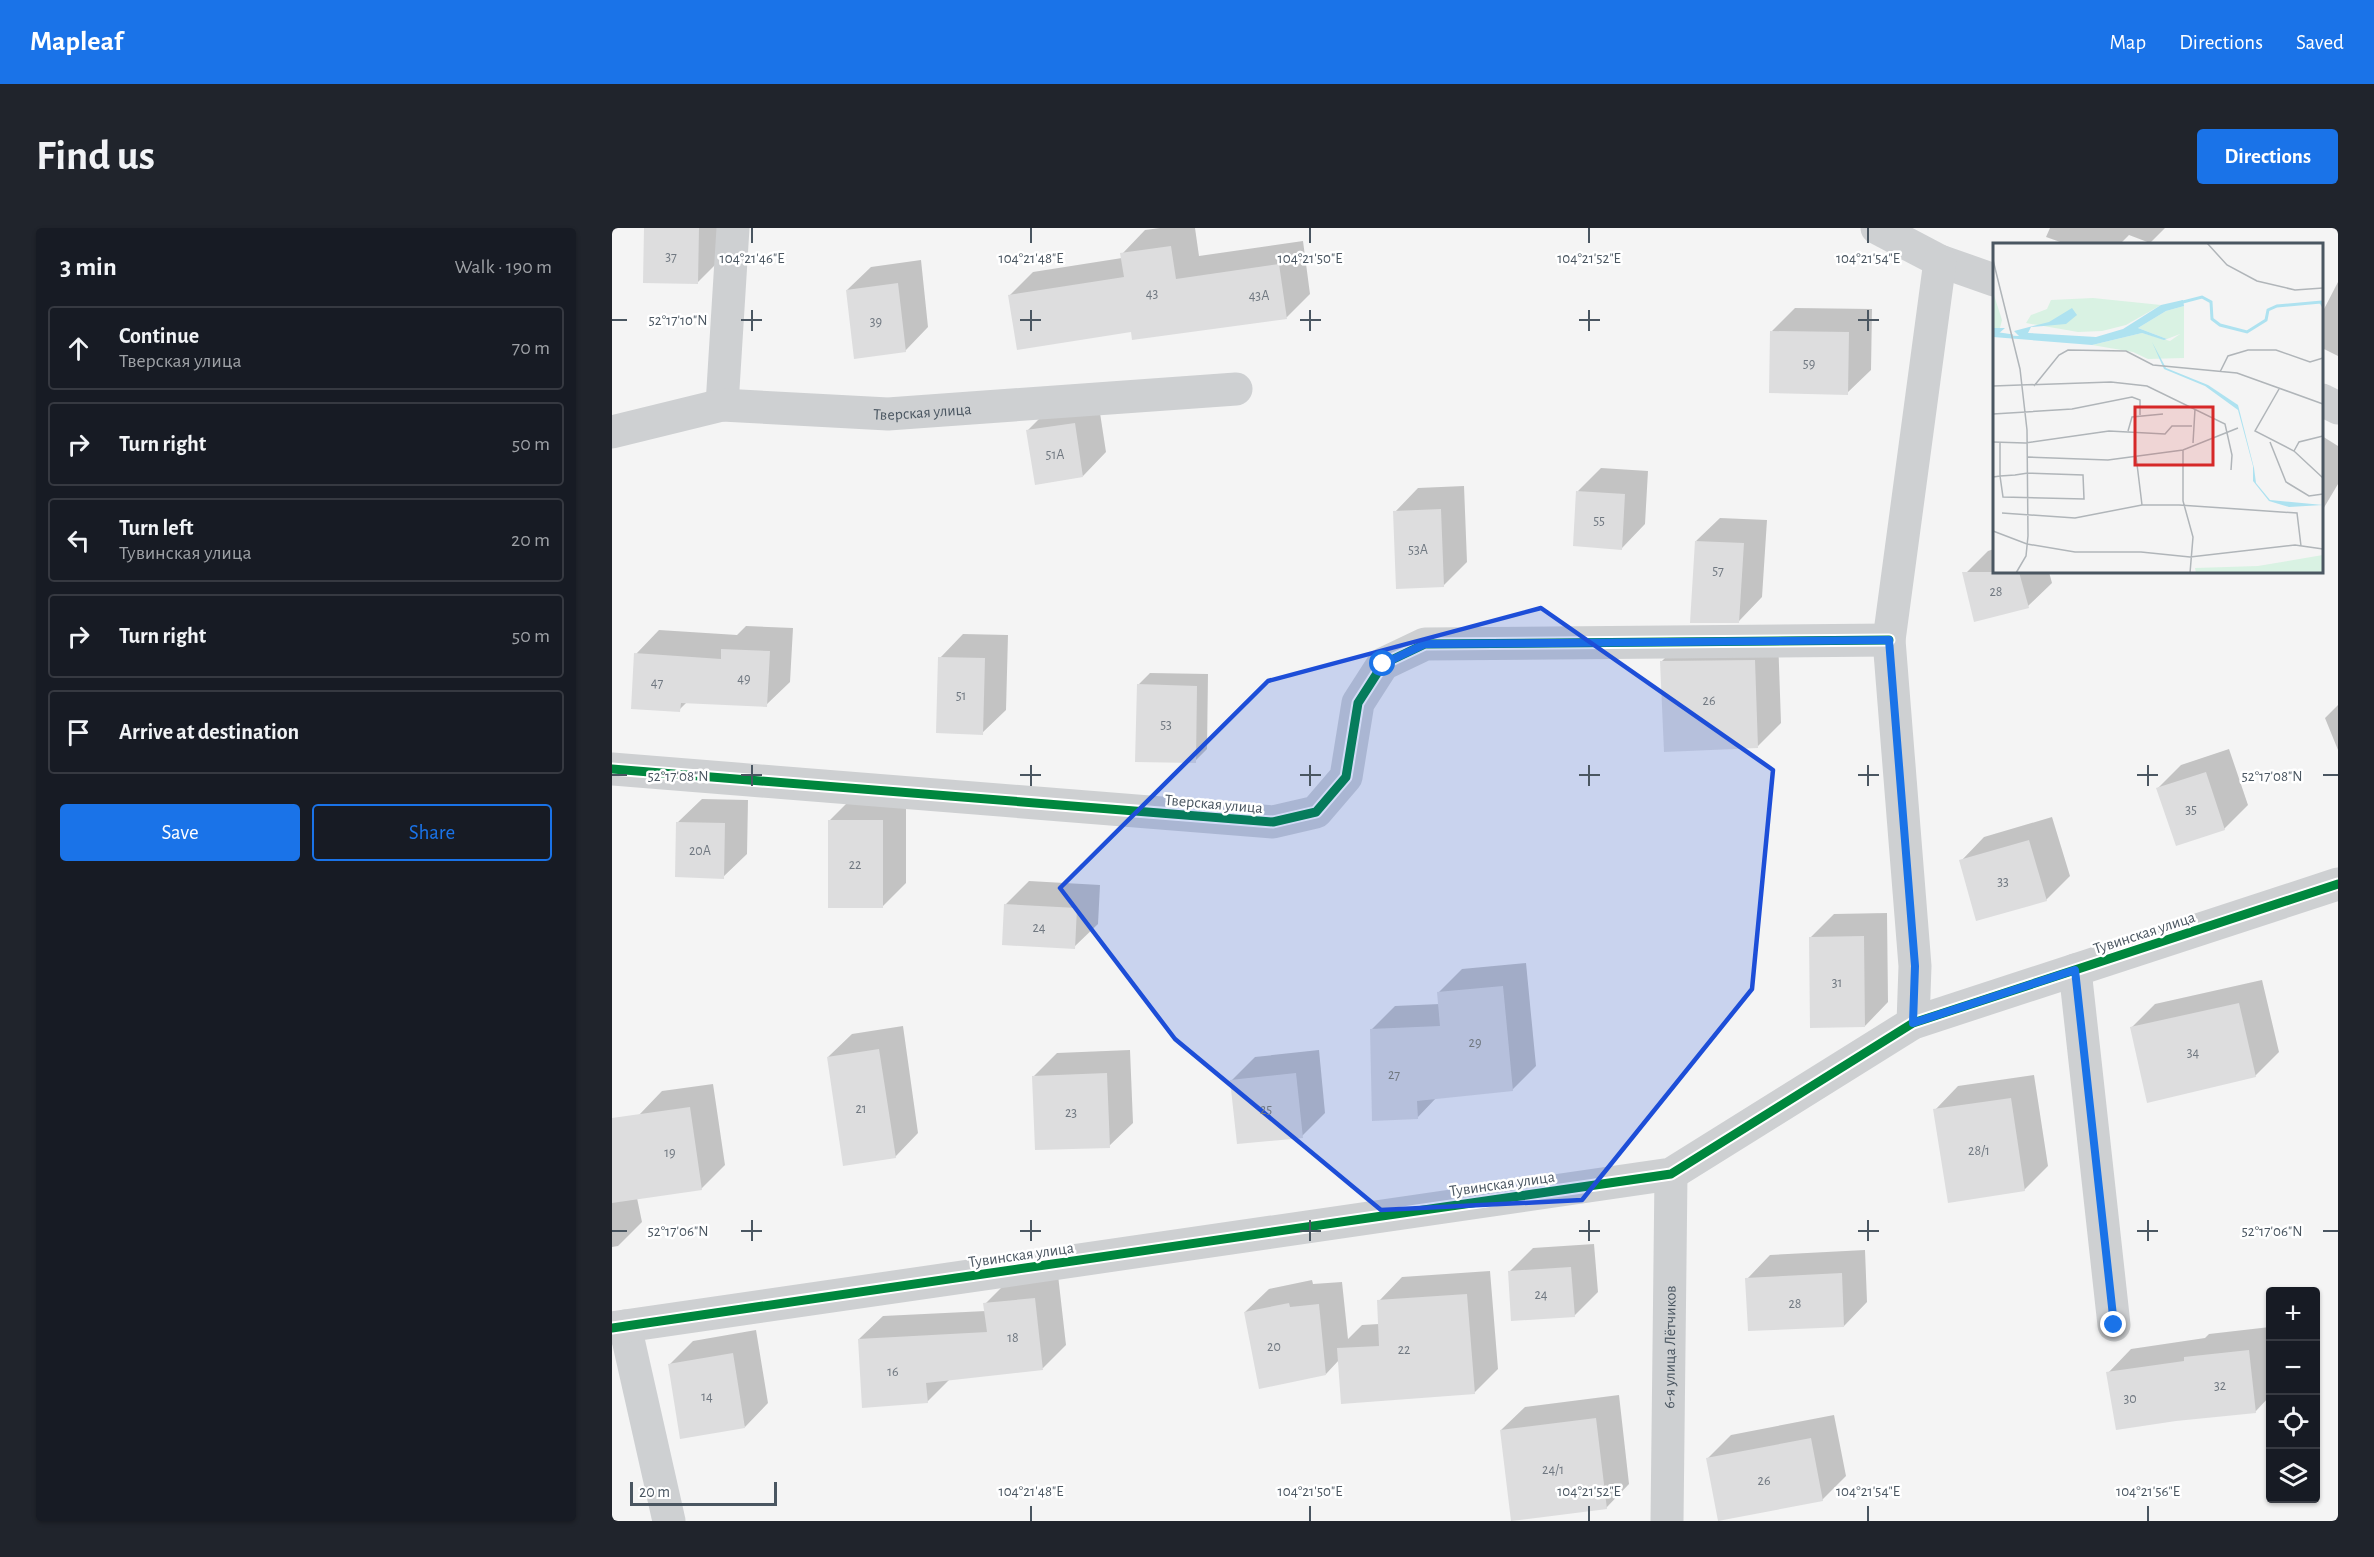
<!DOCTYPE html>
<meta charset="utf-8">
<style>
:root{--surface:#171b24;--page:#20242c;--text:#f1f3f6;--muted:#9ea1a6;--line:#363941;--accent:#1a73e8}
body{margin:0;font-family:"Alegreya Sans",sans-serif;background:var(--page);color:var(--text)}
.controls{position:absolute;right:18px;bottom:18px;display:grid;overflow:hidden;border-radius:6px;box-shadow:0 2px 4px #0004}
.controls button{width:54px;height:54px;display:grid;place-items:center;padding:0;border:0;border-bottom:2px solid var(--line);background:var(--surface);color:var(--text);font:30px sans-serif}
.scale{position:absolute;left:18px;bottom:15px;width:147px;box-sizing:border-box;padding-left:6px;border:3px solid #4a5661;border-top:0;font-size:16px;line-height:21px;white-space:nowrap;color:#4a5661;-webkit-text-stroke:4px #fff;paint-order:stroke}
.stop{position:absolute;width:18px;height:18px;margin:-14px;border:4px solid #1a73e8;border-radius:50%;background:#fff}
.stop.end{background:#1a73e8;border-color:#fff;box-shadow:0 2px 6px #0008}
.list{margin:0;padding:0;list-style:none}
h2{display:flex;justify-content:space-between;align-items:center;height:78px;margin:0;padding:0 24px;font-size:26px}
h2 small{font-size:20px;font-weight:400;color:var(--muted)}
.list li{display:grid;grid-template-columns:39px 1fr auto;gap:18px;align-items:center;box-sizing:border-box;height:84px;margin:0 12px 12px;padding:0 12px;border:2px solid var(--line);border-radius:6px}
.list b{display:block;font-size:22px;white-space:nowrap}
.list p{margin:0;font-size:20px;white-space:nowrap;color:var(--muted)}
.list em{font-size:20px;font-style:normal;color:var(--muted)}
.actions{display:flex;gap:12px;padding:18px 24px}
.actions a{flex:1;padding:14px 0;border:2px solid var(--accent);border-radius:6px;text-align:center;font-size:21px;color:var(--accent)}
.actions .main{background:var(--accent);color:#fff}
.icon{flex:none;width:33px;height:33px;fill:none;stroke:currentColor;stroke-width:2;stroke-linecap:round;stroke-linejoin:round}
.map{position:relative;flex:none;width:1726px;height:1293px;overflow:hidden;border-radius:6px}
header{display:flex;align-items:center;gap:36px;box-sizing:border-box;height:84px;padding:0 30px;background:var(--accent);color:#fff}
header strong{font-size:28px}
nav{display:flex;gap:33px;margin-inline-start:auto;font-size:21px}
.intro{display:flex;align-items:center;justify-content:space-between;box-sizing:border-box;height:144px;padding:0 36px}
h1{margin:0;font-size:42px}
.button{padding:15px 27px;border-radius:6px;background:var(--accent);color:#fff;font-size:21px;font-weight:700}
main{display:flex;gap:36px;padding:0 36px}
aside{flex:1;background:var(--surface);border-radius:6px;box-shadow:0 2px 4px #0004}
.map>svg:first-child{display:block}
.shadow{fill:#0003}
.building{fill:#ddddde}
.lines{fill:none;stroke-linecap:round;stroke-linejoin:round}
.minor{stroke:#ced0d2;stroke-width:33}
.cycleway-casing{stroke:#fff;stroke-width:13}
.cycleway{stroke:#00873e;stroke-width:9}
.route{stroke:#1a73e8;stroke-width:8}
.marked{fill:#1d4ed8;fill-opacity:0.2;stroke:#1d4ed8;stroke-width:4.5;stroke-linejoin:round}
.ticks{fill:none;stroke:#4a5661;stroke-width:2}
.labels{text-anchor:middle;stroke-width:5;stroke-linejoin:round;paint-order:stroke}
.number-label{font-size:14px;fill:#707881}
.street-label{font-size:16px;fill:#4a5661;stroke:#fff}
.inset-river{fill:none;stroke:#aee2f0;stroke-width:3}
.inset-road{fill:none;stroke:#b0b5b9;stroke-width:1.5}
.view{fill:#d62828;fill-opacity:0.15;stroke:#d62828;stroke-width:3}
.inset-edge{fill:none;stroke:#4a5661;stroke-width:3}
.ticks-label{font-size:15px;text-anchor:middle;fill:#4a5661;stroke:#fff;stroke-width:5;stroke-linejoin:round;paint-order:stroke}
</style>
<header>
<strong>Mapleaf</strong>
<nav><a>Map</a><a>Directions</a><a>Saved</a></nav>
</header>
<div class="intro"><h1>Find us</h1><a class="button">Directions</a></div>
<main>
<aside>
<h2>3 min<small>Walk · 190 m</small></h2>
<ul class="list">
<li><svg class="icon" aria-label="ahead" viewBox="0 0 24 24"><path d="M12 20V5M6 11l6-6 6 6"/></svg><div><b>Continue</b><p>Тверская улица</p></div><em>70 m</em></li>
<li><svg class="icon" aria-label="right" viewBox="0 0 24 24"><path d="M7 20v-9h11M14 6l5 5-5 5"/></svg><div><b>Turn right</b></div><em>50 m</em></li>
<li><svg class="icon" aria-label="left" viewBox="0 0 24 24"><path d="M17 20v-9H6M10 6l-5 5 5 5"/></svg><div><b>Turn left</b><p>Тувинская улица</p></div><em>20 m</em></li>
<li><svg class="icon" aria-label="right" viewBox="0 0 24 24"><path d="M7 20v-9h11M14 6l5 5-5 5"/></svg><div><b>Turn right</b></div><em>50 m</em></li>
<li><svg class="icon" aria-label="arrive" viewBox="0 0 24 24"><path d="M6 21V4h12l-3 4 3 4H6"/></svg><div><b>Arrive at destination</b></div></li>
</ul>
<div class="actions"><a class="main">Save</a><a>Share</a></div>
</aside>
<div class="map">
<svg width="1726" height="1293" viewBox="0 0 1726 1293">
<rect width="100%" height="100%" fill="#f4f4f4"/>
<path class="shadow" d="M 34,0 L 109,0 L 109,31 L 85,55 Z
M 548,0 L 583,0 L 587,28 L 691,13 L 698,66 L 675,89 L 521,110 L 520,103 L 398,67 L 421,44 L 510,30 L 510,26 L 533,2 Z
M 1438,0 L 1553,0 L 1538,15 L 1517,7 L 1508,16 L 1454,16 L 1434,9 Z
M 309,32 L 316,99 L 293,123 L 235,62 L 259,39 Z
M 1726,54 L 1726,128 L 1710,120 L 1710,85 Z
M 1183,80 L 1260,81 L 1259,142 L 1235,165 L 1160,103 Z
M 486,172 L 494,224 L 471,248 L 416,202 L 439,179 Z
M 1710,208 L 1726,218 L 1726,256 L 1710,283 Z
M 989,240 L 1036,243 L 1033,296 L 1010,320 L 966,263 Z
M 852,258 L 855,334 L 831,358 L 783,284 L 806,260 Z
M 1108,290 L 1155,292 L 1150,369 L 1127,393 L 1084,313 Z
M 1382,321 L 1382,344 L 1437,344 L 1440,355 L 1416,378 L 1352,347 L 1376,323 Z
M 134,398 L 181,400 L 178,454 L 154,477 L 76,473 L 67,482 L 24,426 L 47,402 L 125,407 Z
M 351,406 L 396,407 L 394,482 L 370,505 L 328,430 Z
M 1166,409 L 1169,495 L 1146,518 L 1050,433 L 1073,410 Z
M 538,445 L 596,446 L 595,521 L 583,533 L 526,457 Z
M 1726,477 L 1726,522 L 1713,490 Z
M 1617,521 L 1636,577 L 1612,601 L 1546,560 L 1569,537 Z
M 241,569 L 294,569 L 294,655 L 270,679 L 217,593 Z
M 90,571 L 136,572 L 135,626 L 111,649 L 66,594 Z
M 1440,589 L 1458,648 L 1434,672 L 1349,633 L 1372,609 Z
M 417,653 L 488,657 L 486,696 L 462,719 L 393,677 Z
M 1275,685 L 1276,774 L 1253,798 L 1198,710 L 1222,686 Z
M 914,735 L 924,838 L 900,862 L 825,869 L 805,890 L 759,802 L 783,778 L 828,776 L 826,765 L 850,741 Z
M 1650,752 L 1667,824 L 1643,848 L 1519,800 L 1543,776 Z
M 291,798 L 306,905 L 283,929 L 216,829 L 240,806 Z
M 518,822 L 521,895 L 497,918 L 422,848 L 445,825 Z
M 707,822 L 713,885 L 690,908 L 620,852 L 643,829 Z
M 1422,847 L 1436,938 L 1412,962 L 1323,882 L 1346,858 Z
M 101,856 L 113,937 L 89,961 L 27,887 L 50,863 Z
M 20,946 L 30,994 L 6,1018 L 0,1019 L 0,950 Z
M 982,1016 L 986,1064 L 962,1088 L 897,1044 L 921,1020 Z
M 1253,1022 L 1255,1074 L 1232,1098 L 1135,1051 L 1158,1027 Z
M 878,1043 L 886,1141 L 862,1165 L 727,1132 L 714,1146 L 633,1084 L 657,1061 L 700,1052 L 701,1056 L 730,1054 L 736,1111 L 750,1097 L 767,1096 L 767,1073 L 790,1049 Z
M 446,1047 L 454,1117 L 431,1140 L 338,1151 L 315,1174 L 247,1111 L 271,1088 L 374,1083 L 373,1076 L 397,1052 Z
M 1658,1099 L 1658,1168 L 1643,1184 L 1496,1145 L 1519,1121 L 1593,1110 L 1597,1106 Z
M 144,1102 L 156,1175 L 133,1199 L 57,1137 L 81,1113 Z
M 1007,1167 L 1017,1256 L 994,1280 L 889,1202 L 913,1179 Z
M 1222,1187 L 1234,1248 L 1210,1272 L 1095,1231 L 1119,1207 Z"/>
<path class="building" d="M 32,0 L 87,0 L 86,56 L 31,55 Z
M 559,18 L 564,51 L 667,36 L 675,91 L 520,112 L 519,104 L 405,122 L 396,67 L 512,49 L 508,25 Z
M 286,55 L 294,124 L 242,131 L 234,62 Z
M 1158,103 L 1237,104 L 1236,167 L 1157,165 Z
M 463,195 L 471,249 L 423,257 L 414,202 Z
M 964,263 L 1013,266 L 1010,322 L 961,318 Z
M 829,281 L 832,359 L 784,361 L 781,283 Z
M 1083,313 L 1132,315 L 1127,395 L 1078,395 Z
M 1350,344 L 1407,344 L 1417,380 L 1362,394 Z
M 109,421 L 158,423 L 155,479 L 69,475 L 68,484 L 19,481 L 22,425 L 109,431 Z
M 326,429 L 373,430 L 371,507 L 324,505 Z
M 1143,432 L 1146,520 L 1052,524 L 1048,433 Z
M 525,456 L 585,458 L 584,535 L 523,534 Z
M 1594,544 L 1613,602 L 1564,618 L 1544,560 Z
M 216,592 L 271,592 L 271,680 L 216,680 Z
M 64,594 L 113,595 L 112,651 L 63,649 Z
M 1417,612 L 1435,673 L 1364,693 L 1347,632 Z
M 392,676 L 465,680 L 463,721 L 390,717 Z
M 1252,708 L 1253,799 L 1198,800 L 1197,709 Z
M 891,758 L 901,863 L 805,873 L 806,891 L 760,893 L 758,801 L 828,798 L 825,764 Z
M 1627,775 L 1644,849 L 1535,875 L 1518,799 Z
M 267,821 L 284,930 L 231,938 L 215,829 Z
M 495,845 L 498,920 L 423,922 L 420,848 Z
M 684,845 L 691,910 L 625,916 L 618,852 Z
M 1399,870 L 1413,963 L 1336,975 L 1321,881 Z
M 78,879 L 90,962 L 0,975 L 0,890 Z
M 959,1039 L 963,1089 L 899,1093 L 896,1043 Z
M 1230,1045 L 1232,1099 L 1136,1103 L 1133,1050 Z
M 855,1066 L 863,1166 L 729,1176 L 725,1120 L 767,1118 L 765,1072 Z
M 423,1070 L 431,1142 L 314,1155 L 316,1175 L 250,1180 L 246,1111 L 375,1104 L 371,1075 Z
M 677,1075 L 678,1079 L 707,1076 L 714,1147 L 647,1161 L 632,1084 Z
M 1637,1122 L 1644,1185 L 1564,1193 L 1504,1202 L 1494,1144 L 1572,1133 L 1572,1129 Z
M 121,1125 L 133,1200 L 68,1211 L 56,1136 Z
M 984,1190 L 995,1281 L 899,1293 L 888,1202 Z
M 1199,1210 L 1211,1273 L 1106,1293 L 1094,1230 Z"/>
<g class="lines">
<g class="minor">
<path d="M 1265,0 L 1328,33 L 1382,52"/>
<path d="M 1710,172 L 1726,180"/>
<path d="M 110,177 L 121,0"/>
<path id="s1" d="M 0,204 L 110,177 L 276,186 L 624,161"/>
<path d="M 0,541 L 661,594 L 704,584 L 734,549 L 746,475 L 771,436 L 813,416 L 1277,412"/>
<path d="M 1463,742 L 1502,1097"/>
<path d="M 1301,795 L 1303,738 L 1277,412 L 1328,33"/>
<path d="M 13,1098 L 57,1293"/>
<path d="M 0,1100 L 1059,946 L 1301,795 L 1726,656"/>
<path id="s2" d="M 1055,1293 L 1059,946"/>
</g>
<g class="cycleway-casing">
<path id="cycleway" d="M 0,541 L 661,594 L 704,584 L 734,549 L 746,475 L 771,436 L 813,416 L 1277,412
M 0,1100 L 1059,946 L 1301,795 L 1726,656"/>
</g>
<use href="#cycleway" class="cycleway"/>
</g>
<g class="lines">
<path class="route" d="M 771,436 L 813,416 L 1277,412 L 1303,738 L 1301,795 L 1463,742 L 1502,1097"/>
</g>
<path class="marked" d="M 929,380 L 1161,542 L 1140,761 L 970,972 L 769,982 L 563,811 L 448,660 L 656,453 Z"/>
<path class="ticks" d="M 140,0 L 140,15M 419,0 L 419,15M 698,0 L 698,15M 977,0 L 977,15M 1256,0 L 1256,15M 140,82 L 140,103M 419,82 L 419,103M 698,82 L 698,103M 977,82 L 977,103M 1256,82 L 1256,103M 0,92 L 15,92M 129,92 L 150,92M 408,92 L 429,92M 688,92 L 709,92M 967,92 L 988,92M 1246,92 L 1267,92M 140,537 L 140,558M 419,537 L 419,558M 698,537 L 698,558M 977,537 L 977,558M 1256,537 L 1256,558M 1536,537 L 1536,558M 0,547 L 15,547M 129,547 L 150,547M 408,547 L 429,547M 688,547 L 709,547M 967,547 L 988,547M 1246,547 L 1267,547M 1525,547 L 1546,547M 1711,547 L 1726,547M 140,992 L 140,1013M 419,992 L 419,1013M 698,992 L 698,1013M 977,992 L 977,1013M 1256,992 L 1256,1013M 1536,992 L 1536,1013M 0,1003 L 15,1003M 129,1003 L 150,1003M 408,1003 L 429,1003M 688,1003 L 709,1003M 967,1003 L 988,1003M 1246,1003 L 1267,1003M 1525,1003 L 1546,1003M 1711,1003 L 1726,1003M 419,1278 L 419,1293M 698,1278 L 698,1293M 977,1278 L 977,1293M 1256,1278 L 1256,1293M 1536,1278 L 1536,1293"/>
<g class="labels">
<g class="number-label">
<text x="59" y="33">37</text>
<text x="540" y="70">43</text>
<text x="647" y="72">43А</text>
<text x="264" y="98">39</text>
<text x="1197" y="140">59</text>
<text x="443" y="231">51А</text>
<text x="987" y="297">55</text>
<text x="806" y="326">53А</text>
<text x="1106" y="347">57</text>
<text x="1384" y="368">28</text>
<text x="132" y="455">49</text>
<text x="45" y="459">47</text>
<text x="349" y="472">51</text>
<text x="1097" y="477">26</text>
<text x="554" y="501">53</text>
<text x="1579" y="586">35</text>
<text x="88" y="627">20А</text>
<text x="243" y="641">22</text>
<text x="1391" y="658">33</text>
<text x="427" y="704">24</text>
<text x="1225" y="759">31</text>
<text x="863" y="819">29</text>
<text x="1581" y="829">34</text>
<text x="782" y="851">27</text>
<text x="249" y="885">21</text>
<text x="654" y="886">25</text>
<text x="459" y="889">23</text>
<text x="1367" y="927">28/1</text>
<text x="58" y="929">19</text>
<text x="929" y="1071">24</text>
<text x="1183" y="1080">28</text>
<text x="401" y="1114">18</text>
<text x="662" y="1123">20</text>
<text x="792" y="1126">22</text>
<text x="281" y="1148">16</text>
<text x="1608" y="1162">32</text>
<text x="95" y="1173">14</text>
<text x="1518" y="1175">30</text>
<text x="941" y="1246">24/1</text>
<text x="1152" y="1257">26</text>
</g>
<g class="street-label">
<text dy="6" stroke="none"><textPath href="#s1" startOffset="314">Тверская улица</textPath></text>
<text transform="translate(602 575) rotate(5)" y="6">Тверская улица</text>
<text transform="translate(1532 704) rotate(-18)" y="6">Тувинская улица</text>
<text transform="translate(890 955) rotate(-8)" y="6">Тувинская улица</text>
<text transform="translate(409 1026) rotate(-8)" y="6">Тувинская улица</text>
<text dy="6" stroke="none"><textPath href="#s2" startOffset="174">6-я улица Лётчиков</textPath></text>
</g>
</g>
<g transform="translate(1381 15)">
<rect width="330" height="330" fill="#f4f4f4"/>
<path d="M 0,49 L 9,77 L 7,85 L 0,85 ZM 100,55 L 168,62 L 133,82 L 109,88 L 85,89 L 33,80 L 38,72 L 54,66 L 58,57 ZM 191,63 L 191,115 L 155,116 L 140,109 L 99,102 L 149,90 L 177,98 L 187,91 L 174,96 L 145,85 L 173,68 ZM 330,312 L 330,330 L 203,330 L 202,325 L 265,323 Z" fill="#d9f2e3"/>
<path d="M 190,57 L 191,63 L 173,68 L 145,85 L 174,96 L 171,97 L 149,90 L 99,102 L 0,94 L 0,85 L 12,85 L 4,92 L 26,93 L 21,88 L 56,79 L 79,65 L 84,72 L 73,81 L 38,84 L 35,90 L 103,94 L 130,86 L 168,62 ZM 159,99 L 173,125 L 215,142 L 245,162 L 261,225 L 263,240 L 277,257 L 330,262 L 296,264 L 276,258 L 260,238 L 260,223 L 245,167 L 212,143 L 171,126 Z" fill="#aee2f0"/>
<path class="inset-river" d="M 186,60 L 209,54 L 218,59 L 219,76 L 227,82 L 254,89 L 273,77 L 275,67 L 284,63 L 328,59 L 330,63M 0,90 L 20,93"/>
<path class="inset-road" d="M 214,0 L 234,22 L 264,38 L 302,47 L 330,45M 0,17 L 27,126 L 34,187 L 35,293 L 33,313 L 23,330M 227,129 L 235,113 L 255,107 L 283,107 L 317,119 L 330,115M 0,143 L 118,139 L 154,143 L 232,181 L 239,212 L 238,227M 41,143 L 66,112 L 75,107 L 133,108 L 160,122 L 244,130 L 330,161M 286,146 L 262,188 L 301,208 L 330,235M 0,171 L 79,166 L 139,154 L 147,157 L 147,172M 135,188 L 139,174 L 170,171M 0,199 L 32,200 L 116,188 L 172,191 L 179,183 L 199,183M 277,199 L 293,239 L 316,253 L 330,251M 200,200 L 202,166M 190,207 L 190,258 L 200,294 L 197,330M 301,208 L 306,199 L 330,193M 143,213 L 149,262M 35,214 L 115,217 L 190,207 L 245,185M 0,234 L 7,233 L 22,232 L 35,230 L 90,232 L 91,256 L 10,254 L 7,233 L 7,199M 9,270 L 82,275 L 149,262 L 186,262 L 304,270 L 308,303M 0,288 L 34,301 L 82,309 L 148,309 L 197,314 L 302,302 L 330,306"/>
<path class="view" d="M 142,164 L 220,164 L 220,222 L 142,222 Z"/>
<rect width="330" height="330" class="inset-edge"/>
</g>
<g class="ticks-label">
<text x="140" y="35">104°21'46"E</text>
<text x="419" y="35">104°21'48"E</text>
<text x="698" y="35">104°21'50"E</text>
<text x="977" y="35">104°21'52"E</text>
<text x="1256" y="35">104°21'54"E</text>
<text x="66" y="97">52°17'10"N</text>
<text x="66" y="553">52°17'08"N</text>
<text x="1660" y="553">52°17'08"N</text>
<text x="66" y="1008">52°17'06"N</text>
<text x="1660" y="1008">52°17'06"N</text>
<text x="419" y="1268">104°21'48"E</text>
<text x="698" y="1268">104°21'50"E</text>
<text x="977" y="1268">104°21'52"E</text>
<text x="1256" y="1268">104°21'54"E</text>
<text x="1536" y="1268">104°21'56"E</text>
</g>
</svg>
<div class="controls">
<button>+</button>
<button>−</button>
<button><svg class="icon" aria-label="locate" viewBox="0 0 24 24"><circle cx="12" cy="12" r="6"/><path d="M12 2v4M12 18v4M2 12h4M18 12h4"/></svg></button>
<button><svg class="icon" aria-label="layers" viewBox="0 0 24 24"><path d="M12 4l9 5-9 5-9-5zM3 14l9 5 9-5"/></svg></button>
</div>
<div class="scale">20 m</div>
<div class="stop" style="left:771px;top:436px"></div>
<div class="stop end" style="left:1502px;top:1097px"></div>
</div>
</main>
